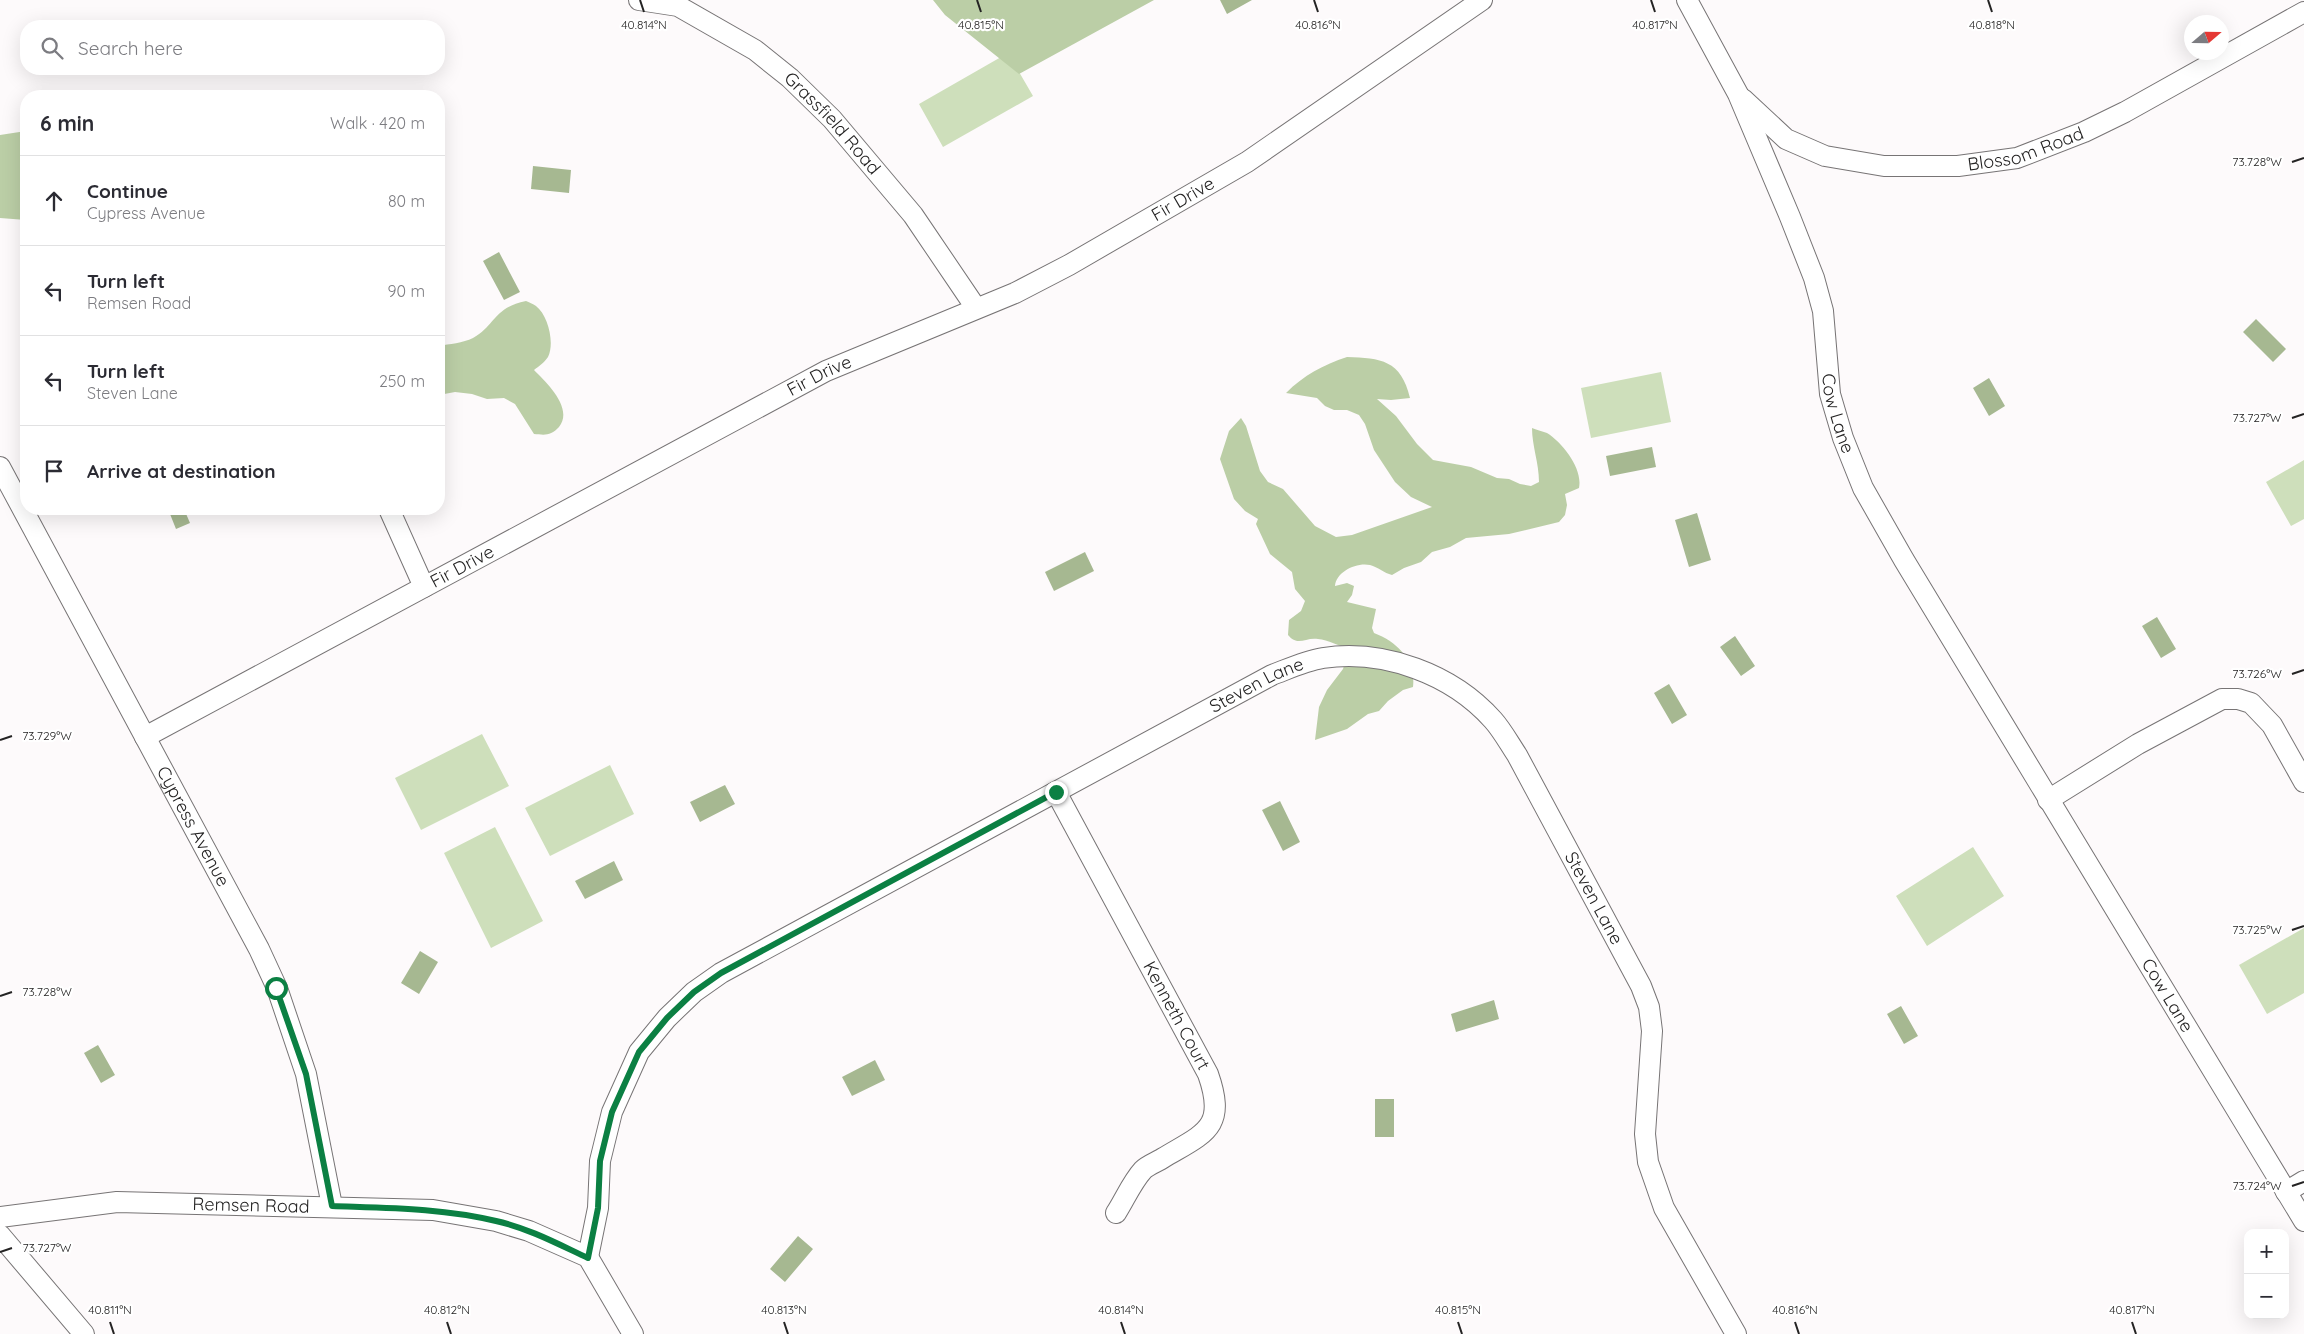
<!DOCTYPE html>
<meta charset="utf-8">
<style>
:root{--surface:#fff;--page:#f7f7f7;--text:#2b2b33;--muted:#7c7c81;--line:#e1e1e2}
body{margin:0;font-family:Quicksand,sans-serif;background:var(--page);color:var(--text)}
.controls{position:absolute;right:15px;bottom:15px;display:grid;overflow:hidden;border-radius:10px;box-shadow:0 5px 20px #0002}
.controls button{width:45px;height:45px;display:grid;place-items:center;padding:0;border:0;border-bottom:1px solid var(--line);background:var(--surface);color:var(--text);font:25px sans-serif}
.compass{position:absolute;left:2184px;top:15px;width:45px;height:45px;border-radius:50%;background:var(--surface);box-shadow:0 5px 20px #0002;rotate:70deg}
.stop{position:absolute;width:15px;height:15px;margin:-11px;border:4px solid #0b8043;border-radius:50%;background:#fff}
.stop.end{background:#0b8043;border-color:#fff;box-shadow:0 1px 5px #0008}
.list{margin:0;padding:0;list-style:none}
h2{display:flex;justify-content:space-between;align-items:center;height:65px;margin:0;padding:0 20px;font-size:21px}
h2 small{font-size:16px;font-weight:400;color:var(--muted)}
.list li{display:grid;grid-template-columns:32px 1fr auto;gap:15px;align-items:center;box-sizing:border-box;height:90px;padding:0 20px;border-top:1px solid var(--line)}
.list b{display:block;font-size:19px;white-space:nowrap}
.list p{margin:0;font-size:16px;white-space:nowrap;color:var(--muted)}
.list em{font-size:16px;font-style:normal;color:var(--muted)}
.icon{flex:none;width:28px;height:28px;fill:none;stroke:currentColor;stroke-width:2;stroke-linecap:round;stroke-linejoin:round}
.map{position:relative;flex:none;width:2304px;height:1334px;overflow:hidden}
.search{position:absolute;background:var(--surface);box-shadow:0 5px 20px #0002;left:20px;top:20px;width:425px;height:55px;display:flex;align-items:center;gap:12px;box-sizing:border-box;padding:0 18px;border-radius:20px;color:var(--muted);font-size:19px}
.panel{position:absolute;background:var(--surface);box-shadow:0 5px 20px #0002;left:20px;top:90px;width:425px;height:425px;border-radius:20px}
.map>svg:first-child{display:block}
.green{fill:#cedfbb}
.forest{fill:#bbcea6}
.water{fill:#a6b891}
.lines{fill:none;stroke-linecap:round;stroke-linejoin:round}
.street-casing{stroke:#777475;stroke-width:22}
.street{stroke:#fff;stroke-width:20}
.route{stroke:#0b8043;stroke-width:6}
.ticks{fill:none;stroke:#242323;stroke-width:2}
.labels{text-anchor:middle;stroke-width:4.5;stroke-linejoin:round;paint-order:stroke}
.street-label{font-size:18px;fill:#242323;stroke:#fff}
.ticks-label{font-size:12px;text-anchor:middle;fill:#242323;stroke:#fff;stroke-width:4.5;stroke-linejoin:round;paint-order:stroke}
</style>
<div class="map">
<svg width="2304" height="1334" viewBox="0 0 2304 1334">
<rect width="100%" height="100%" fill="#fdfafb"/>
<path class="green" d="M 1008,53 L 1033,96 L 943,147 L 919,104 Z
M 1661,372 L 1671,422 L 1591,438 L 1581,388 Z
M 2304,460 L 2304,519 L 2291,526 L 2266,482 Z
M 482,734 L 509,786 L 421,830 L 395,778 Z
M 610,765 L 634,814 L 550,856 L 525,808 Z
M 495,827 L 543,921 L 491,948 L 444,853 Z
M 1973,847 L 2004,896 L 1927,946 L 1896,896 Z
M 2304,928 L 2304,993 L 2267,1014 L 2239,965 Z"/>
<path class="forest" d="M 933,0 L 1154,0 L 1019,74 L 945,15 Z
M 26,131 L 26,220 L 0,218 L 0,135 Z
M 526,301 C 529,302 533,304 536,306 C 548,315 555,343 548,357 C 544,363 539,366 534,370 C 546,382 574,408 559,427 C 551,436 545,435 534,434 L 515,404 L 504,398 L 487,399 L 472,394 L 455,392 L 439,395 L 439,346 C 449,344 463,343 473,338 C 496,325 493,308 526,301 Z
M 1347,357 C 1381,358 1401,360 1410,398 L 1391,400 L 1377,399 L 1396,416 L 1417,444 L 1433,460 L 1471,467 L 1497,478 L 1509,479 L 1520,484 L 1531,486 L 1539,482 C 1539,463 1532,446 1532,428 C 1536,430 1542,431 1547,433 C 1563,443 1583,469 1579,488 L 1565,494 L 1567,505 L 1565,515 L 1559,522 L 1509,534 L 1466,538 L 1450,547 L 1432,552 L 1421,562 L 1404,568 L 1392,575 C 1384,573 1378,567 1370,565 C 1356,562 1336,572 1335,586 L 1347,583 L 1354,586 L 1352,595 L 1347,602 L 1376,609 L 1372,628 L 1374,633 C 1398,642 1416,661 1413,687 L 1403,690 L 1388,701 L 1379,711 L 1368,714 L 1347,729 L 1315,740 L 1319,707 L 1327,690 L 1343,669 L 1349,649 C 1339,646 1328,640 1318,639 C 1305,637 1298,647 1288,635 L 1289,620 L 1301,611 L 1305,601 L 1295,589 L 1292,572 L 1270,554 L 1256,524 L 1258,519 L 1245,511 L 1234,499 L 1220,459 L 1229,431 L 1241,418 L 1246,426 L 1260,471 L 1268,482 L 1283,489 L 1315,526 L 1336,537 L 1352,535 L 1432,507 L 1411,497 L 1395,482 L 1374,450 L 1365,424 L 1359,415 L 1347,410 L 1334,410 L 1325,406 L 1317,398 L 1286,393 C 1304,375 1323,365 1347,357 Z"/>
<path class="water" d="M 1220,0 L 1252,0 L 1227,14 Z
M 533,166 L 571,170 L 569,193 L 531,189 Z
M 499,252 L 520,292 L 504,300 L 483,261 Z
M 2256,319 L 2286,349 L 2273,362 L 2243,332 Z
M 1989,378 L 2005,406 L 1989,416 L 1973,388 Z
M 1652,447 L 1656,467 L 1610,476 L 1606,456 Z
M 168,509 L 184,509 L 190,523 L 176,529 Z
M 1697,513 L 1711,560 L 1689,567 L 1675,520 Z
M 1085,552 L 1094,571 L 1054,591 L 1045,572 Z
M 2157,617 L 2176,649 L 2161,658 L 2142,626 Z
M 1735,636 L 1755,666 L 1741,676 L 1720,647 Z
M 1669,684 L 1687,715 L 1672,724 L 1654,693 Z
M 725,785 L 735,804 L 700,822 L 690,802 Z
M 1280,801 L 1300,842 L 1283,851 L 1262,810 Z
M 614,861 L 623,880 L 585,899 L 575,881 Z
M 420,951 L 438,962 L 419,994 L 401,983 Z
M 1494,1000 L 1499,1019 L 1456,1032 L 1451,1014 Z
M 1901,1006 L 1918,1036 L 1904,1044 L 1887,1014 Z
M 98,1045 L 115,1075 L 101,1083 L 84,1053 Z
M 875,1060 L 885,1080 L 852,1096 L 842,1077 Z
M 1375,1099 L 1394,1099 L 1394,1137 L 1375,1137 Z
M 798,1236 L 813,1249 L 785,1282 L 770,1269 Z"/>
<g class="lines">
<g class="street-casing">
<g id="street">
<path id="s1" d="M 639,0 L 678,6 L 755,50 L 790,78 L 832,119 L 913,215 L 976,308"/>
<path id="s2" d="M 1687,0 L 1738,94 L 1790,217 L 1814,278 L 1823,311 L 1830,394 L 1843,438 L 1863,488 L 1904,560 L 2304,1221"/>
<path id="s3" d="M 1743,99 L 1786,139 L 1825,156 L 1884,166 L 1958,166 L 2017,158 L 2084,132 L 2125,112 L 2304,12"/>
<path id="s4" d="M 0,467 L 259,949 L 277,988 L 306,1074 L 332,1206"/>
<path d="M 389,509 L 424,587"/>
<path id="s5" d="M 145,737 L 826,371 L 1015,293 L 1069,265 L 1247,162 L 1482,0"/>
<path id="s6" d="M 1056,792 L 1208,1074 C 1227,1128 1205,1133 1163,1158 C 1157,1162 1148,1165 1143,1170 C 1132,1182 1125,1199 1116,1213"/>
<path d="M 2048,800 L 2138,744 L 2222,699 L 2238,699 L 2251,703 L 2272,725 L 2304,782"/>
<path d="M 2286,1192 L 2304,1181"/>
<path id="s7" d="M 0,1217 L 117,1202 L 433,1210 L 496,1221 L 529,1231 L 588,1257 L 633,1334"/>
<path d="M 0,1235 L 84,1334"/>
<path id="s8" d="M 588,1257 L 598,1208 L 600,1161 L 612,1112 L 639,1052 L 667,1018 L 694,992 L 721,973 L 1272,675 C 1288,669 1305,661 1323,658 C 1384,649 1452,674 1493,720 C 1502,730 1509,743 1517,755 L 1641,986 L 1649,1007 L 1652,1031 L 1645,1134 L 1648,1162 L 1664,1208 L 1736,1334"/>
</g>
</g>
<use href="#street" class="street"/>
</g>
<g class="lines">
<path class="route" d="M 276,988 L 306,1074 L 332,1206 C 387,1208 442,1208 496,1221 C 528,1228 558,1244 588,1258 L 598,1208 L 600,1161 L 612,1112 L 639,1052 L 667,1018 L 694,992 L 721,973 L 1056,792"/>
</g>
<path class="ticks" d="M 640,0 L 644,12M 977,0 L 981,12M 1314,0 L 1318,12M 1651,0 L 1655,12M 1988,0 L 1992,12M 2292,162 L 2304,158M 2292,418 L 2304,414M 2292,674 L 2304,670M 0,740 L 12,736M 2292,930 L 2304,926M 0,996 L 12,992M 2292,1186 L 2304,1182M 0,1252 L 12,1248M 110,1322 L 114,1334M 447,1322 L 451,1334M 784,1322 L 788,1334M 1121,1322 L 1125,1334M 1458,1322 L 1462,1334M 1795,1322 L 1799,1334M 2132,1322 L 2136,1334"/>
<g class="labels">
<g class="street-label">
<text dy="6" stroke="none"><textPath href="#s1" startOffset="235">Grassfield Road</textPath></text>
<text dy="6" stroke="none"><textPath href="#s3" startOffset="305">Blossom Road</textPath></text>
<text dy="6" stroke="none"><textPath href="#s5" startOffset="1170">Fir Drive</textPath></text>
<text dy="6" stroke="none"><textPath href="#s5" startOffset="765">Fir Drive</textPath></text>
<text dy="6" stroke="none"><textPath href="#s2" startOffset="444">Cow Lane</textPath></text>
<text dy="6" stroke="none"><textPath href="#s5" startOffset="360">Fir Drive</textPath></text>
<text dy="6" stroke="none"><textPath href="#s8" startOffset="936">Steven Lane</textPath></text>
<text dy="6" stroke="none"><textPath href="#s4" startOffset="408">Cypress Avenue</textPath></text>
<text dy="6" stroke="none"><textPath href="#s8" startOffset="1401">Steven Lane</textPath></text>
<text dy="6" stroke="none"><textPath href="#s2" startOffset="1115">Cow Lane</textPath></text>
<text dy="6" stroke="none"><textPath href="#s6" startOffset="254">Kenneth Court</textPath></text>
<text dy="6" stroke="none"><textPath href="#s7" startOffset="252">Remsen Road</textPath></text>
</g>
</g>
<g class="ticks-label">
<text x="644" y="29">40.814°N</text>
<text x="981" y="29">40.815°N</text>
<text x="1318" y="29">40.816°N</text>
<text x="1655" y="29">40.817°N</text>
<text x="1992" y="29">40.818°N</text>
<text x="2257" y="166">73.728°W</text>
<text x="2257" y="422">73.727°W</text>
<text x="2257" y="678">73.726°W</text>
<text x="47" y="740">73.729°W</text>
<text x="2257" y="934">73.725°W</text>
<text x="47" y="996">73.728°W</text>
<text x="2257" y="1190">73.724°W</text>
<text x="47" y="1252">73.727°W</text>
<text x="110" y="1314">40.811°N</text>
<text x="447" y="1314">40.812°N</text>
<text x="784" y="1314">40.813°N</text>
<text x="1121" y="1314">40.814°N</text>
<text x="1458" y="1314">40.815°N</text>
<text x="1795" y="1314">40.816°N</text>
<text x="2132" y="1314">40.817°N</text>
</g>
</svg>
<div class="controls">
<button>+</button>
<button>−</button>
</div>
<svg class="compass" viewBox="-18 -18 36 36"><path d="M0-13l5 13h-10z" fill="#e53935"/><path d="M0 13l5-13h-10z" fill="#7c7c81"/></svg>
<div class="stop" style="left:276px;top:988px"></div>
<div class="stop end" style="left:1056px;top:792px"></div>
<div class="search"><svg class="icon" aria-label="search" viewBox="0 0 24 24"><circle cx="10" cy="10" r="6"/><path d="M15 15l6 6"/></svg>Search here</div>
<section class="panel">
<h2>6 min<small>Walk · 420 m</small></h2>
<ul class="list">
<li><svg class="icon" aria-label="ahead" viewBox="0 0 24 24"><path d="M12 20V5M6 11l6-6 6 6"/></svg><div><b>Continue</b><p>Cypress Avenue</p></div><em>80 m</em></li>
<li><svg class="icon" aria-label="left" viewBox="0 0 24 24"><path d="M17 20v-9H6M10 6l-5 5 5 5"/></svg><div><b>Turn left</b><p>Remsen Road</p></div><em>90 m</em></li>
<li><svg class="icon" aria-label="left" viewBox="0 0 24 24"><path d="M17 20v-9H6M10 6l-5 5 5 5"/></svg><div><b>Turn left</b><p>Steven Lane</p></div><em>250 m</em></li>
<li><svg class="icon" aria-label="arrive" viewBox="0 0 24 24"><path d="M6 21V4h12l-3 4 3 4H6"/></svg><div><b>Arrive at destination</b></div></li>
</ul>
</section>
</div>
